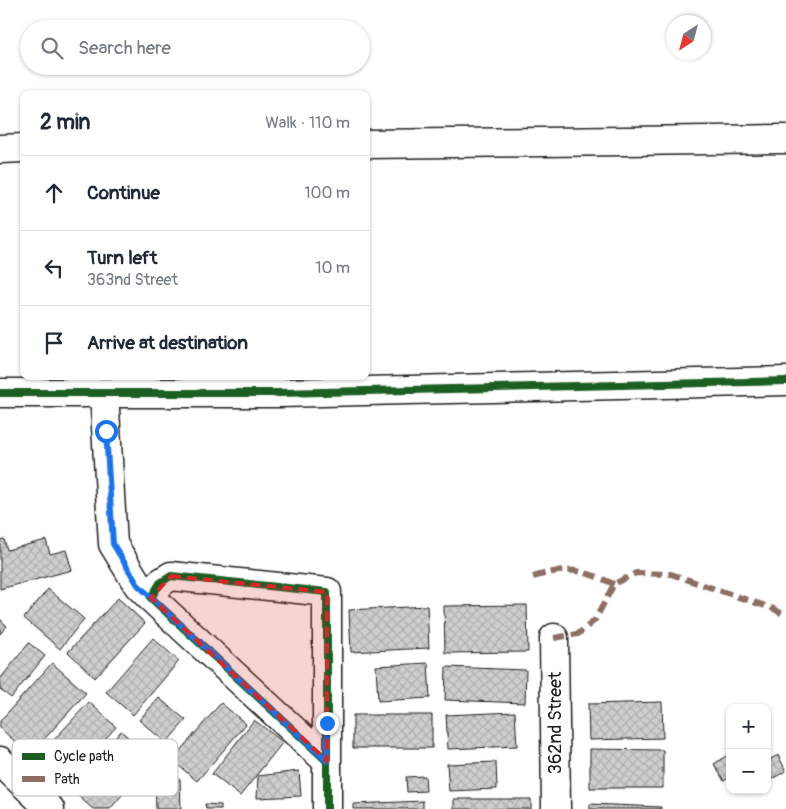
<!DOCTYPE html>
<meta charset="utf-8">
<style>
:root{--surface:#fff;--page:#f6f6f7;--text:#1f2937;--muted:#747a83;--line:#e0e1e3}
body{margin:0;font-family:Pangolin,sans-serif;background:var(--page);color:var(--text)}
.controls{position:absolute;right:15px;bottom:15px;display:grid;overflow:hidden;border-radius:10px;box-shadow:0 1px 4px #0004}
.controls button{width:45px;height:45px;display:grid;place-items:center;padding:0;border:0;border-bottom:1px solid var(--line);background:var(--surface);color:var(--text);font:25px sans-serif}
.compass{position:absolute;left:666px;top:15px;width:45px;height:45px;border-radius:50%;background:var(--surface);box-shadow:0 1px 4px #0004;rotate:216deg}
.stop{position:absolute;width:15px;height:15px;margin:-11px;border:4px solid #1a73e8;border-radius:50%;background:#fff}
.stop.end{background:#1a73e8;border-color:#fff;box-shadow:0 1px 5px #0008}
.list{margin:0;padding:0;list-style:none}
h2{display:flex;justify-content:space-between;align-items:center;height:65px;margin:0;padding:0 20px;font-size:21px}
h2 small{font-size:16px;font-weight:400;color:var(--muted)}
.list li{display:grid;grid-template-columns:32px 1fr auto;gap:15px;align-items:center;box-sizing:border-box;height:75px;padding:0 20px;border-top:1px solid var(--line)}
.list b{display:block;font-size:19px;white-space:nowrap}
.list p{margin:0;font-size:16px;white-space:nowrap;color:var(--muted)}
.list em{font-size:16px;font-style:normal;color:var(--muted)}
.icon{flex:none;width:28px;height:28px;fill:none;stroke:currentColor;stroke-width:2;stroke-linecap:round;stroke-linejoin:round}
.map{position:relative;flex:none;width:786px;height:809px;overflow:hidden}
.search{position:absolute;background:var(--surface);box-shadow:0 1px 4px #0004;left:20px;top:20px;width:350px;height:55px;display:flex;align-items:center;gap:12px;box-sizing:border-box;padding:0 18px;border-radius:28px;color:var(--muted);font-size:19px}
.panel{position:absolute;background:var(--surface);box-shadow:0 1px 4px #0004;left:20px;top:90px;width:350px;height:290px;border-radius:10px}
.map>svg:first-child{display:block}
.building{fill:url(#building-cross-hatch);stroke:#1c1c1c}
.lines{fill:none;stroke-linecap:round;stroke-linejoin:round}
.minor-casing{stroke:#1c1c1c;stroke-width:31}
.minor{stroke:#fff;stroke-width:28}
.quiet{stroke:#8d6e63;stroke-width:6;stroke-dasharray:12 6;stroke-linecap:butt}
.cycleway-casing{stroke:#fff;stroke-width:11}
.cycleway{stroke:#1b5e20;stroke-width:8}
.route{stroke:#1a73e8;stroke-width:6}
.marked{fill:#d62828;fill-opacity:0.2;stroke:#d62828;stroke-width:4;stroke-dasharray:10 6;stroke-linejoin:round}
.labels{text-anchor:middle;stroke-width:4.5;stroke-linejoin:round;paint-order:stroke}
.street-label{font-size:18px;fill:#1c1c1c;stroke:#fff}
.key{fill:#fff;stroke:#bbb;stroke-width:1}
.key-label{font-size:14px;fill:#1c1c1c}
</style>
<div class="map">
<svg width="786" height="809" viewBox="0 0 786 809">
<defs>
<pattern id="building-cross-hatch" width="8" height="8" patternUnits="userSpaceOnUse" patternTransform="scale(1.25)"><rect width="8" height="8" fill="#cecece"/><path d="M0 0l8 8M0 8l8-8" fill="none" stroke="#b0b0b0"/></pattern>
</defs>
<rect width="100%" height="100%" fill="#fff"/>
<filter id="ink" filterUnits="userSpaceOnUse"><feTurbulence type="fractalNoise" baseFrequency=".02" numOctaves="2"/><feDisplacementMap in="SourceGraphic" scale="10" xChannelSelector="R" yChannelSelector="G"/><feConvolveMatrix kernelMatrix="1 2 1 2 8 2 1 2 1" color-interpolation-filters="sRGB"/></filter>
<g filter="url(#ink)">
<path class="building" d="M 4,539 L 7,550 L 46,540 L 50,554 L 66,550 L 72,570 L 0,589 L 0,540 Z
M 48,589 L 84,619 L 60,649 L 24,618 Z
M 118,598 L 145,623 L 95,678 L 68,652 Z
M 527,605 L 528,652 L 445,653 L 444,606 Z
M 427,606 L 429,648 L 351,652 L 349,610 Z
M 0,619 L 7,626 L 0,634 Z
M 153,638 L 179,661 L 133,715 L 106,692 Z
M 29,643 L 45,656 L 11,698 L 0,689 L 0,679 Z
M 52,663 L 86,693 L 30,755 L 0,728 L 0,721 Z
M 428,663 L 430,698 L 378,701 L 376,666 Z
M 446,667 L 526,670 L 525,703 L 445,700 Z
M 159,698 L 186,720 L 166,743 L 139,720 Z
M 89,702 L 116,727 L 67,781 L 39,756 Z
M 662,702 L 663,738 L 589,740 L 588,704 Z
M 221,703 L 246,724 L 197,781 L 172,760 Z
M 515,712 L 517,746 L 448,749 L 446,715 Z
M 353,715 L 432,715 L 432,748 L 353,748 Z
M 254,720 L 283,742 L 240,796 L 212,774 Z
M 121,731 L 153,759 L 110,809 L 93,809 L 71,790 Z
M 590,749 L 663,750 L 663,788 L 590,788 Z
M 729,754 L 730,777 L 724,781 L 714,764 Z
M 778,755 L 786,771 L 770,780 L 767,774 L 767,761 Z
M 496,762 L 497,789 L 449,791 L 447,764 Z
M 299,771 L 301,796 L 257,798 L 258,776 Z
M 425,776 L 426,791 L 407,792 L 406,777 Z
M 155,779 L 180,779 L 181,809 L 156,809 Z
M 454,799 L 531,799 L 531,809 L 454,809 Z
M 423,801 L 423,809 L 353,809 L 353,804 Z
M 205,804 L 221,805 L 221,809 L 206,809 Z
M 590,804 L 661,807 L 661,809 L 590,809 Z"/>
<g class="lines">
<g class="minor-casing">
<path id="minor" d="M 366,144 L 786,139
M 0,149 L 24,148
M 0,393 L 279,393 L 786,381
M 104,393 L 113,544 L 138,585 L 151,598
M 554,638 L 556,809
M 0,761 L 50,809
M 327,809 L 327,592 L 171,576 L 160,583 L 151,598 L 327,761"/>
</g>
<use href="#minor" class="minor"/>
<path class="quiet" d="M 533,577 C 569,566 580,569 614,584
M 554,638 L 578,634 L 595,620 L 614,584 L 636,573 L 671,574 L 774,609 L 786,616"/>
<g class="cycleway-casing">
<path id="cycleway" d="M 0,393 L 279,393 L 786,381
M 327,809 L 327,592 L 171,576 L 160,583 L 151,598 L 327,761"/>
</g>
<use href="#cycleway" class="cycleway"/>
</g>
</g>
<g class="lines" filter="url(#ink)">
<path class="route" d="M 106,431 L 113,544 L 138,585 L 327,761 L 327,723"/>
</g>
<path class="marked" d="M 171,576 L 327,592 L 327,761 L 151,598 Z"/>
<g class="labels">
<g class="street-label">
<text transform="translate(555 723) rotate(-90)" y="6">362nd Street</text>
</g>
</g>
<rect x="12" y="739" width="166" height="57" rx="8" class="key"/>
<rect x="22" y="753" width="23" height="7" fill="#1b5e20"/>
<rect x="22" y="776" width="23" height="6" fill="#8d6e63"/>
<g class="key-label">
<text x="54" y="761">Cycle path</text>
<text x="54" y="784">Path</text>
</g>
</svg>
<div class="controls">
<button>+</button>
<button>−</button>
</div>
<svg class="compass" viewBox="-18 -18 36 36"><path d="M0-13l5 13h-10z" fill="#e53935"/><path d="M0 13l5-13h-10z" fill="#747a83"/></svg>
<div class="stop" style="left:106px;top:431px"></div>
<div class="stop end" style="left:327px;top:723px"></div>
<div class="search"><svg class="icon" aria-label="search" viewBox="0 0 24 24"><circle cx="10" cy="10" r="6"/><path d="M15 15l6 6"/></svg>Search here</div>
<section class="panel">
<h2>2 min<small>Walk · 110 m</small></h2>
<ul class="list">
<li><svg class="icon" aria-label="ahead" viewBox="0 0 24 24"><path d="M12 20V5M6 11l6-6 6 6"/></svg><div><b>Continue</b></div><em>100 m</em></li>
<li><svg class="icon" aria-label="left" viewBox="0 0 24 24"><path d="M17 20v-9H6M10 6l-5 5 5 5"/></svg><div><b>Turn left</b><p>363nd Street</p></div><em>10 m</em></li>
<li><svg class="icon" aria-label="arrive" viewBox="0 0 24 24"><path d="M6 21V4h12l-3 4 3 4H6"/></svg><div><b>Arrive at destination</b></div></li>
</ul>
</section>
</div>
